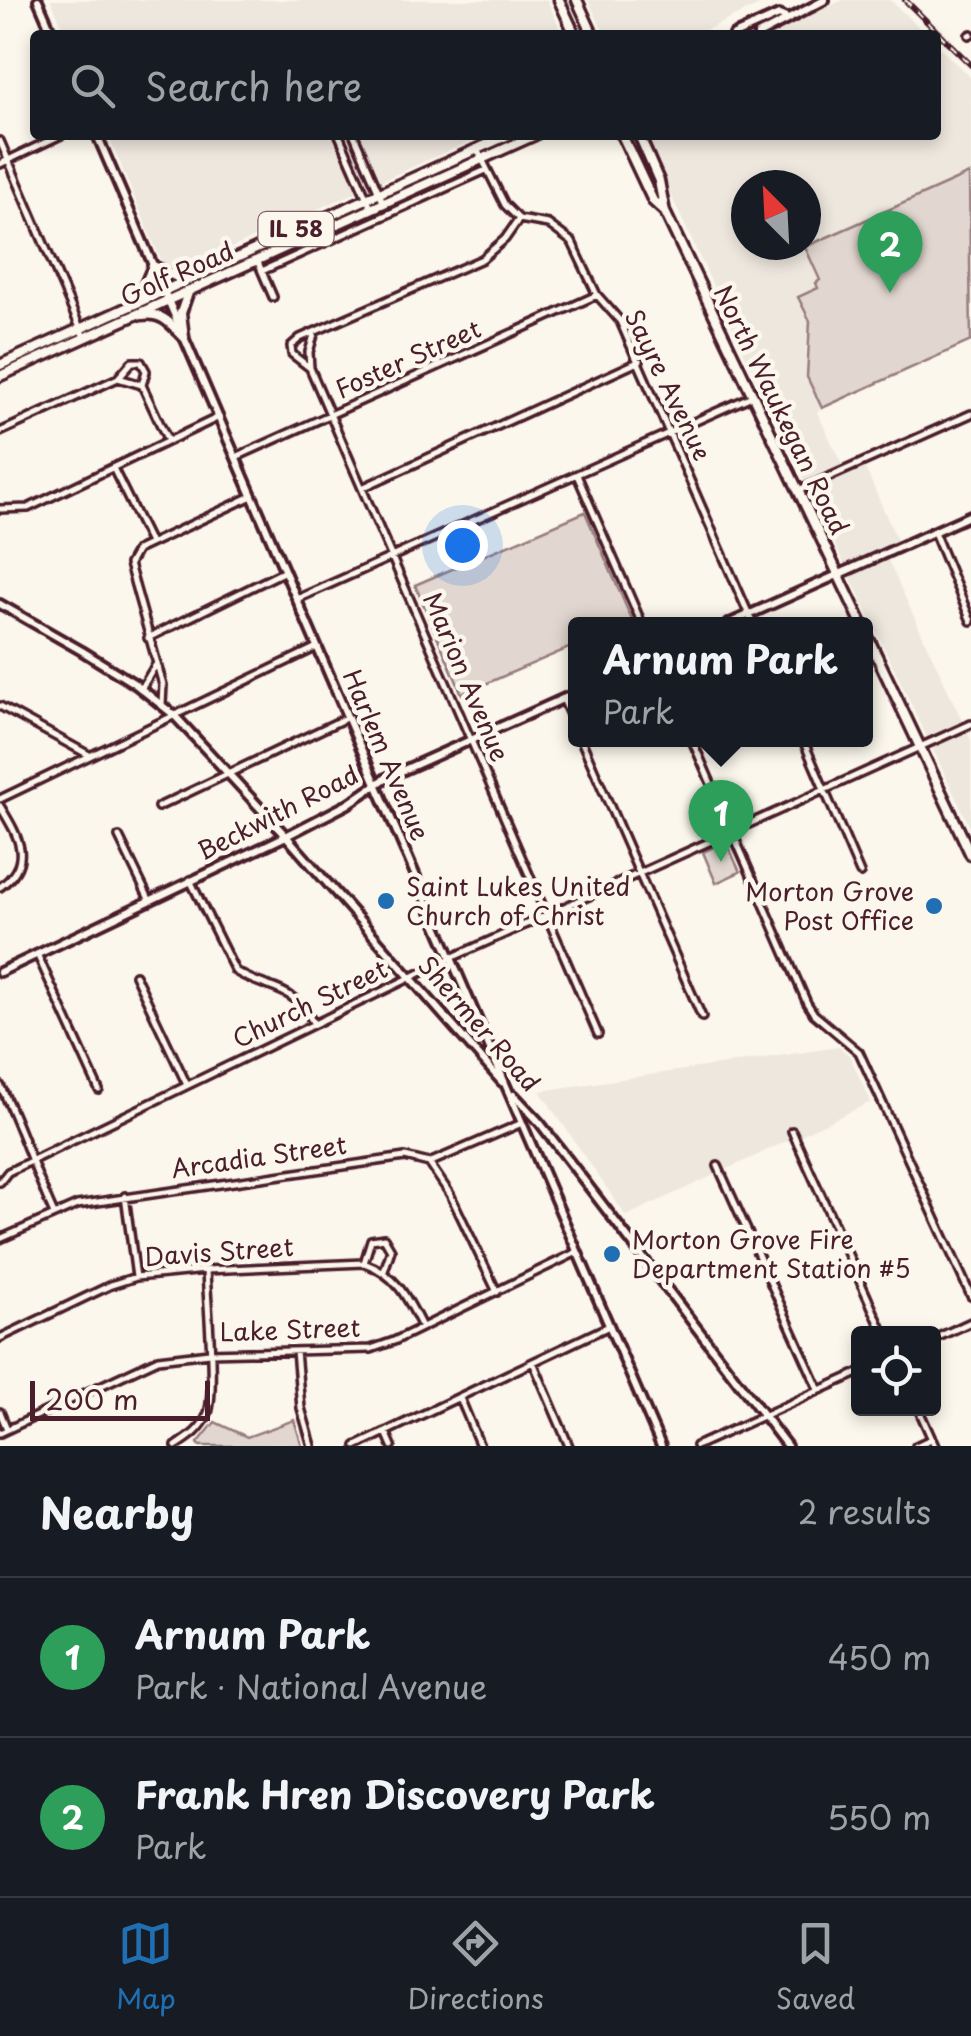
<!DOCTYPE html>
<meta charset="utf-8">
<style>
:root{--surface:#171b24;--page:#20242c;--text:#f1f3f6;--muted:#9ea1a6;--line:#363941;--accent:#1f6fb2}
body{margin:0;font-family:"Playpen Sans",sans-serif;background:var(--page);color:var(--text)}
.controls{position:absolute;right:30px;bottom:30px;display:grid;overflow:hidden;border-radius:10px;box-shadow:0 5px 15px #0003}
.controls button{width:90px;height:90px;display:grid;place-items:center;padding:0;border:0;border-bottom:2px solid var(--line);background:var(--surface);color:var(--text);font:50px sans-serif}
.compass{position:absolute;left:731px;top:170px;width:90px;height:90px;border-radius:50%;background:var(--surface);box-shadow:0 5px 15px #0003;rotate:336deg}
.scale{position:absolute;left:30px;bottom:25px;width:180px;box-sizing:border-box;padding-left:10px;border:5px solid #4a1f2b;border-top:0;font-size:28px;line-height:35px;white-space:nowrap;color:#4a1f2b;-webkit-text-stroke:8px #fbf7ec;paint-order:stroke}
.you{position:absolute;left:462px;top:545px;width:35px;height:35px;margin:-25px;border:8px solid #fff;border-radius:50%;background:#1a73e8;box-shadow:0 0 0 15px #1a73e833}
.badge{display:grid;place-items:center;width:65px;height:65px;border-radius:50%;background:var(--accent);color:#fff;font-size:32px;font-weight:700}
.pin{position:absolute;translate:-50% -82px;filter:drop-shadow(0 2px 5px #0008)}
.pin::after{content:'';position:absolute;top:52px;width:35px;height:30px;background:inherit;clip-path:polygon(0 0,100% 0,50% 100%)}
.popup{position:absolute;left:568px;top:617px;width:305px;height:130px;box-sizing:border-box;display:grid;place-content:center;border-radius:10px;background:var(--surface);filter:drop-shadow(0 2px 8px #0005);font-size:32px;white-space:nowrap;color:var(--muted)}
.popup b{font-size:38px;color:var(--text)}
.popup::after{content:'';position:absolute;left:50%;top:100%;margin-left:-20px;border:20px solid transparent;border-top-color:var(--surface)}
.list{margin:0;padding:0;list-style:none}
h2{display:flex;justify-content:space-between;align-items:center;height:130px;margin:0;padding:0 40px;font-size:42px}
h2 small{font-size:32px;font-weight:400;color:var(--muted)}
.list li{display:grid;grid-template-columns:65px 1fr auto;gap:30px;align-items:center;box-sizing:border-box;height:160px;padding:0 40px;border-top:2px solid var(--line)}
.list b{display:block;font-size:38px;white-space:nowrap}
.list p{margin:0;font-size:32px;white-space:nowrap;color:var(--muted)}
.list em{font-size:32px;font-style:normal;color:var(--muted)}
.icon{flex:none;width:55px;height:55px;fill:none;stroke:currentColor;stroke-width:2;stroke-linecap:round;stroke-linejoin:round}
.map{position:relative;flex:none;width:971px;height:1446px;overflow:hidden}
.search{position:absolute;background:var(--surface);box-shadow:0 5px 15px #0003;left:30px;right:30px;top:30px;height:110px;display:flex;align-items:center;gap:25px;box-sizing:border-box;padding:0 35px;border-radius:10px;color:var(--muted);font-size:38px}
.sheet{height:450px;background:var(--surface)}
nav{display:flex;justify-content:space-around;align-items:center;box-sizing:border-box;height:140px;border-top:2px solid var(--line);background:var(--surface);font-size:28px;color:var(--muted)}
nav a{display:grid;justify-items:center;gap:5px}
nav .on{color:var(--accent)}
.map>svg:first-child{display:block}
.built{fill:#eee7de;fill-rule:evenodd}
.green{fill:#e2d7d0;stroke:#967b7e;stroke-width:2.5}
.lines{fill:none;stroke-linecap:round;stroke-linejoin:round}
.minor-casing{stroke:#4a1f2b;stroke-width:12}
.tertiary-casing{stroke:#4a1f2b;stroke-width:14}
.secondary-casing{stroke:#4a1f2b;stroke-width:14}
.primary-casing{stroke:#4a1f2b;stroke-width:15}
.minor{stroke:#fbf7ec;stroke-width:5}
.tertiary{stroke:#fbf7ec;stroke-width:6}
.secondary{stroke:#fbf7ec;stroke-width:6}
.primary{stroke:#fbf7ec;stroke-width:8}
.rail-casing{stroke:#4a1f2b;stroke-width:6}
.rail{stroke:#fbf7ec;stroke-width:2.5;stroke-dasharray:8;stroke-linecap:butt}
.poi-dot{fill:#1f6fb2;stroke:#fbf7ec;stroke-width:4}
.labels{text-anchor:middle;stroke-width:9;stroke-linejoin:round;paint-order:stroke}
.shield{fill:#fbf7ec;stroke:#7f6065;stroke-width:2.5}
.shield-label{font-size:22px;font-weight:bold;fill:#4a1f2b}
.street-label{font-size:25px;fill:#4a1f2b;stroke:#fbf7ec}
.poi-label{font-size:25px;fill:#4a1f2b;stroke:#fbf7ec;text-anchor:start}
</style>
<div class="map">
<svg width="971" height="1446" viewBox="0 0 971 1446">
<rect width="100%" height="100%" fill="#fbf7ec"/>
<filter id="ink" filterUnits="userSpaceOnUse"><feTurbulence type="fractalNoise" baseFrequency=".01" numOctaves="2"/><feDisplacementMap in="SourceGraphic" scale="20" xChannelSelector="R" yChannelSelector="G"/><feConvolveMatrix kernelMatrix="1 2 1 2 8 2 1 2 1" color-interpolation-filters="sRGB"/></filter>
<g filter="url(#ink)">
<path class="built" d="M 51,0 L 547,0 L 563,35 L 66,35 Z
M 588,0 L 770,0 L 695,35 L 605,35 Z
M 843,0 L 890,0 L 927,35 L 767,35 Z
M 936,44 L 971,78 L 971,173 L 806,246 L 821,280 L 806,346 L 807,377 L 822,408 L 817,412 L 845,471 L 863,463 L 901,549 L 886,556 L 971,740 L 971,829 L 779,428 L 643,135 L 936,135 ZM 746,185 L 806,185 L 806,245 L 746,245 Z
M 108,135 L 484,135 L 184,269 L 171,271 L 163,265 Z
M 839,1047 L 849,1055 L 871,1102 L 626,1216 L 540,1091 Z"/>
<path class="green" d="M 969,174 L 971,341 L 822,408 L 807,377 L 810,321 L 798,297 L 818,288 L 816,283 L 820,280 L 805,247 Z
M 585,512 L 632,620 L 623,624 L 576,624 L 576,645 L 462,694 L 415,585 Z
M 726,841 L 740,872 L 716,883 L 703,852 Z
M 294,1420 L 302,1446 L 200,1446 L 198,1443 L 215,1422 L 247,1437 Z"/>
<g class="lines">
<g class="minor-casing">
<path id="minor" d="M 969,35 L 971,34
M 339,135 L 371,208
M 354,135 L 383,202
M 0,141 L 84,337
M 477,149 L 505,205 L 519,219 L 548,224 L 572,242 L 597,295 L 620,321 L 753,624
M 0,164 L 61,135
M 257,260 L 273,297
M 262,271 L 486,170
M 314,335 L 309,352 L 310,368 L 598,1034
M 310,368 L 292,354 L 291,346 L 300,338 L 482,259 L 505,239 L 519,219
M 118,378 L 132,362 L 141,362 L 146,371 L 142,385
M 0,432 L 118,378 L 142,385 L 168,441
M 236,457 L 597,295
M 113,468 L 150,543
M 577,475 L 642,624
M 362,488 L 640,361
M 798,491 L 971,414
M 0,509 L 28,508 L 219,417
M 934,532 L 971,621
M 297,599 L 752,396
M 148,638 L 285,571
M 141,689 L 155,666
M 563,699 L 576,728
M 162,704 L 163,685 L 129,564 L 137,550 L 252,496
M 0,706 L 89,755
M 581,740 L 702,1017
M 692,740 L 807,1003 L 814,1014 L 859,1052 L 971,1296
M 803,740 L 860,873
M 0,799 L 317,647
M 0,806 C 18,836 35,862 0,887
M 158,807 L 348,717
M 119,837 L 149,899
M 190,880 L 235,971 C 271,993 291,982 314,1024
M 37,954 L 99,1090
M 135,975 L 187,1085
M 0,1085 C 21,1127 34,1171 54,1214
M 792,1131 L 884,1334
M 429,1163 L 450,1194 L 497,1292
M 718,1166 L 819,1390
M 0,1182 L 8,1172 L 451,958 L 971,724
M 125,1196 L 136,1277
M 0,1239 L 77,1205 L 405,1157 L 429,1163 L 522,1123
M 364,1263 L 371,1240 L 384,1238 L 391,1250 L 384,1271
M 0,1338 L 111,1285 L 136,1277 L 206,1270 L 364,1263 C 397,1275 407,1297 422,1327
M 934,1339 L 971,1322
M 296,1351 L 301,1408 L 312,1446
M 533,1362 L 569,1446
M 460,1398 L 480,1446
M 918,1408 L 935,1446
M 0,1412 L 7,1429
M 386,1432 L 392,1446
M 0,1433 L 158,1359 L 209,1353 L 371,1349 L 394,1341 L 577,1252
M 176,1446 C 190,1437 202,1429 208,1413 C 216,1389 207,1301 206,1270
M 356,1446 L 609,1326
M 696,1446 L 858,1373
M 916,1446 L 931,1439"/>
</g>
<g class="tertiary-casing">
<path id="tertiary" d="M 728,624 L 971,515
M 0,972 L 286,836 L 348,804 L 386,778 L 576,693"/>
</g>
<g class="secondary-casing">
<path id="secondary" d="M 38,0 L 53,35
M 734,35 L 779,15 L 786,18
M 758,35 L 825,0
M 97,135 L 661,1446
M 0,604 L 82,651 L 135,684 L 174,715 L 286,836 L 502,1082
M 514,1095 L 540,1123 L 787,1446"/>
</g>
<g class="primary-casing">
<path id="primary" d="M 559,0 L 575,35
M 577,0 L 593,35
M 622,135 L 653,201 L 665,212
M 639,135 L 659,181 L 665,212 L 862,624
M 138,301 L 153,266 L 175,276 L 192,274
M 142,315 C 162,312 170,323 184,337
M 184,337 L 181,313 L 189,290
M 0,365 L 508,135
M 0,376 L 535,135
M 866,633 L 971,855"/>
</g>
<use href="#minor" class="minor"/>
<use href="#tertiary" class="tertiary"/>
<use href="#secondary" class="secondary"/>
<use href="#primary" class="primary"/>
<g class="rail-casing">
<path id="rail" d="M 905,0 L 971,65"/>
</g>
<use href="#rail" class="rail"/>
</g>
</g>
<g class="poi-dot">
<circle cx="386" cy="901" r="10"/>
<circle cx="934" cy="906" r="10"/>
<circle cx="612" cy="1254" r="10"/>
</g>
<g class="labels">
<rect class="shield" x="258.5" y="212" width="75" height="34" rx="8"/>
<g class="shield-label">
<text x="296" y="237">IL 58</text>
</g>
<g class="street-label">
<text transform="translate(177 274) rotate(-24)" y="9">Golf Road</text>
<text transform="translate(408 359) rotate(-24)" y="9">Foster Street</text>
<text transform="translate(668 385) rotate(64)" y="9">Sayre Avenue</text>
<text transform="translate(781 410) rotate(64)" y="9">North Waukegan Road</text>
<text transform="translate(466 677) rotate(67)" y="9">Marion Avenue</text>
<text transform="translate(386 755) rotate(67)" y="9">Harlem Avenue</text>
<text transform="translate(278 813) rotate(-27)" y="9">Beckwith Road</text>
<text transform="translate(310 1004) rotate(-26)" y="9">Church Street</text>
<text transform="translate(479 1024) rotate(49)" y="9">Shermer Road</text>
<text transform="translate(259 1157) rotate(-8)" y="9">Arcadia Street</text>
<text transform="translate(219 1252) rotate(-4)" y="9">Davis Street</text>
<text transform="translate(290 1330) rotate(-2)" y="9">Lake Street</text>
</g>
<g class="poi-label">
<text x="406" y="896">Saint Lukes United<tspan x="406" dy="29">Church of Christ</tspan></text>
<text x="914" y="901" text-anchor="end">Morton Grove<tspan x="914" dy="29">Post Office</tspan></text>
<text x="632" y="1249">Morton Grove Fire<tspan x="632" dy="29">Department Station #5</tspan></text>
</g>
</g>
</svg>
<div class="controls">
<button><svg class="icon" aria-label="locate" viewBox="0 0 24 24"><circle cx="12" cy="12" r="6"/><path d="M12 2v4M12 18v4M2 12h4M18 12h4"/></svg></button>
</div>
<svg class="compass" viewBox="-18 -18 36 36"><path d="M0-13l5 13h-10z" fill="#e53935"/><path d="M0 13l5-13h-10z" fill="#9ea1a6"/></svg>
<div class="scale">200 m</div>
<div class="you"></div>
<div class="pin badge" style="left:721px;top:862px;background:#2e9e5b">1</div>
<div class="popup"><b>Arnum Park</b>Park</div>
<div class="pin badge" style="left:890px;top:293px;background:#2e9e5b">2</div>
<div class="search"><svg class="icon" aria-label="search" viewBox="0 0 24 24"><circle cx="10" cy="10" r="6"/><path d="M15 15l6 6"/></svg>Search here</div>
</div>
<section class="sheet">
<h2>Nearby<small>2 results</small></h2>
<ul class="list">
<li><span class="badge" style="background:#2e9e5b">1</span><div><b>Arnum Park</b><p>Park · National Avenue</p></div><em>450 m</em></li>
<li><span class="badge" style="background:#2e9e5b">2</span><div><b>Frank Hren Discovery Park</b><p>Park</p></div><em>550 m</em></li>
</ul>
</section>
<nav>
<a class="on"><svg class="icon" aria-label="map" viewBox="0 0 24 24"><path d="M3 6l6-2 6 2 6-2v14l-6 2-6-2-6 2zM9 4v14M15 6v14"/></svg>Map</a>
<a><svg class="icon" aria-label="directions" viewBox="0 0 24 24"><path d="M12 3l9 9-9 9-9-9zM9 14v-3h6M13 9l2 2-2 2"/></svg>Directions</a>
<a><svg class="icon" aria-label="saved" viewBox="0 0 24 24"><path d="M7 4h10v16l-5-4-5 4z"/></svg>Saved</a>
</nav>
